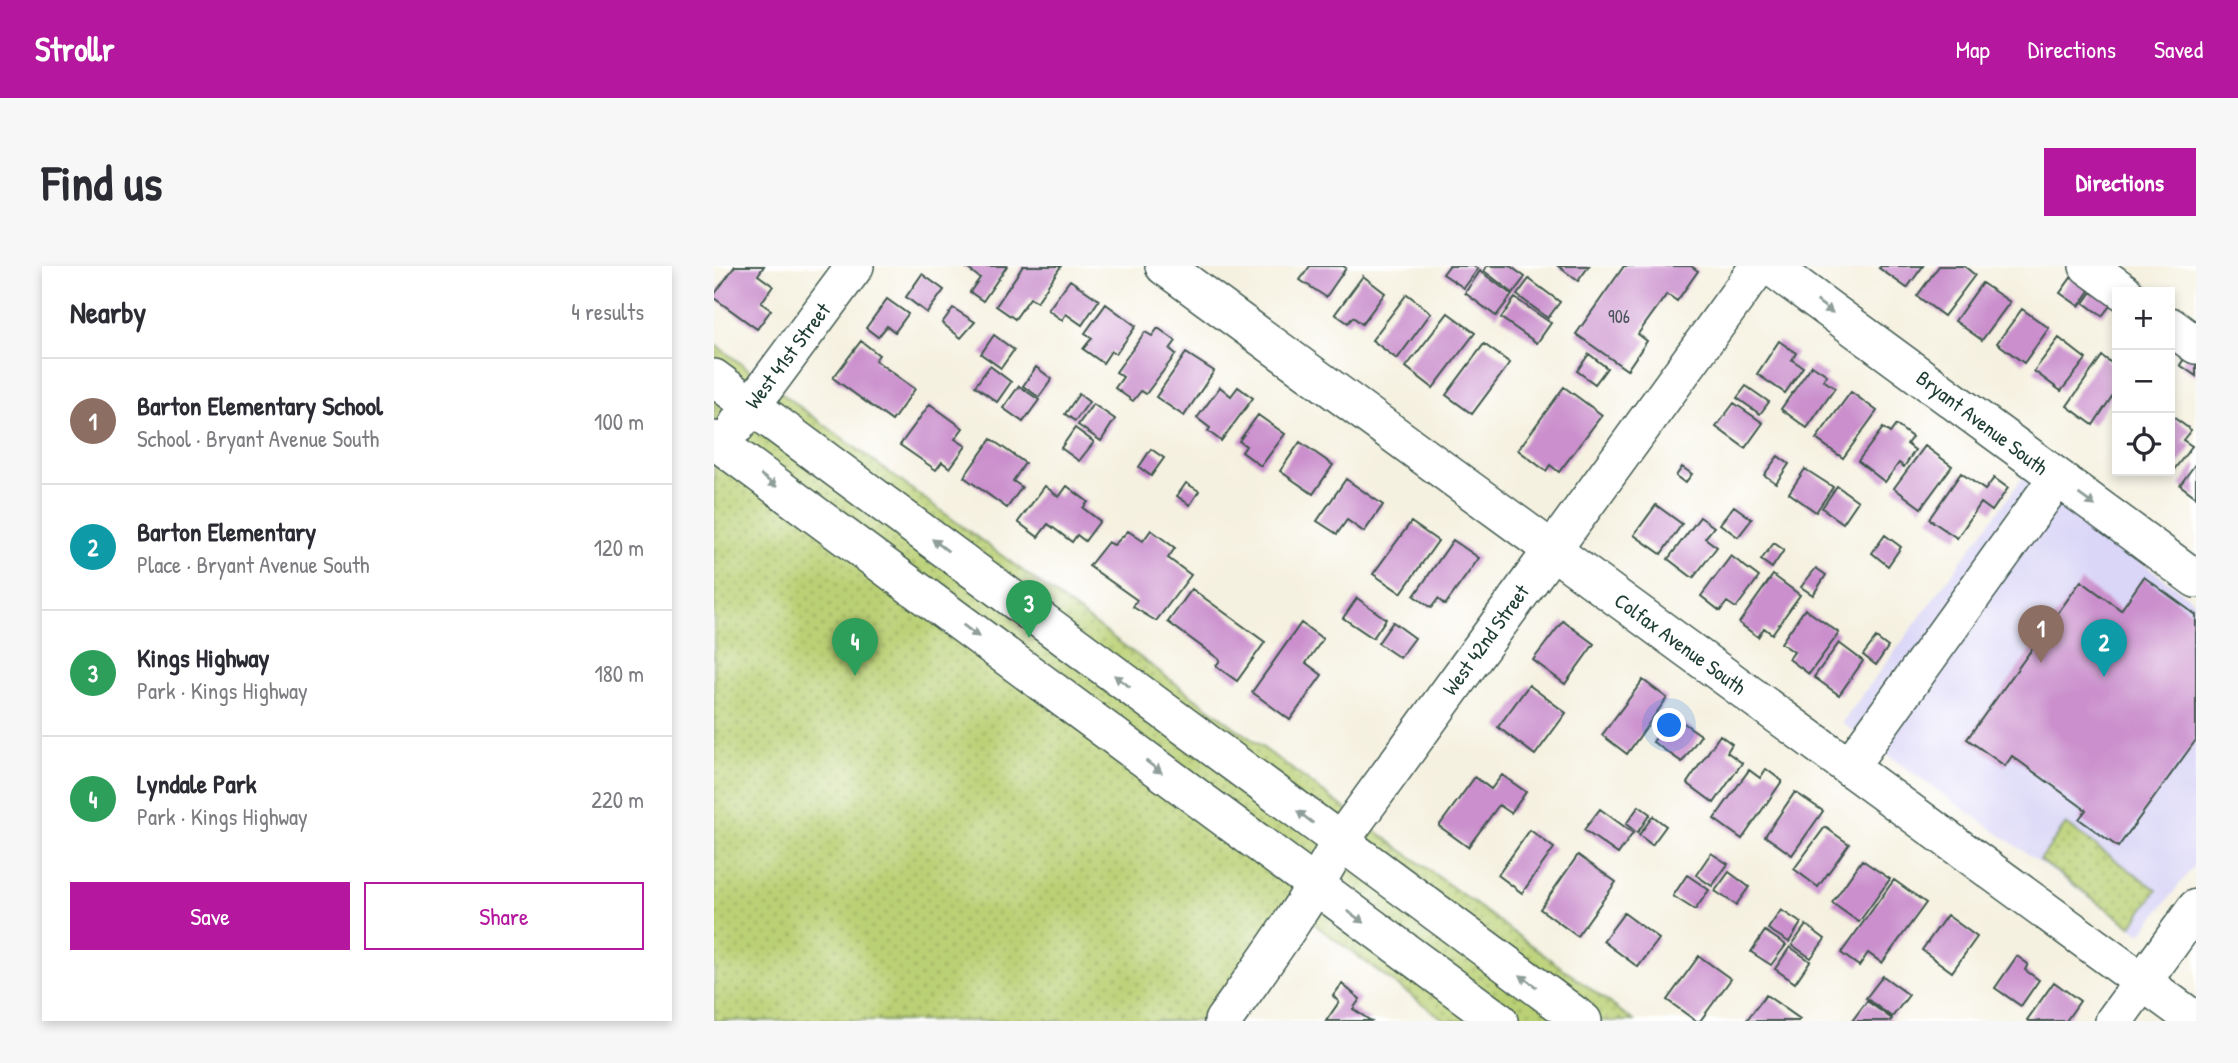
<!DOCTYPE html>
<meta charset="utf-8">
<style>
:root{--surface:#fff;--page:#f7f7f7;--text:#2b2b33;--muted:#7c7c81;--line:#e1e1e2;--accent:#b5179e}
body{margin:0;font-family:"Patrick Hand",sans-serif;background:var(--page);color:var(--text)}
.controls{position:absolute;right:21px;top:21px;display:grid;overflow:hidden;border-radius:0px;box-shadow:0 4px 10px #0003}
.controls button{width:63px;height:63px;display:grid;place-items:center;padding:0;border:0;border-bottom:2px solid var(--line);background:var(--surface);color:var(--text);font:35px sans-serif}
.you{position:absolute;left:956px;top:460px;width:24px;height:24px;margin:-18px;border:5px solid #fff;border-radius:50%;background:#1a73e8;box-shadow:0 0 0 10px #1a73e833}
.badge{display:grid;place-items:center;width:46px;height:46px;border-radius:50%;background:var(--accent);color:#fff;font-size:23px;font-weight:700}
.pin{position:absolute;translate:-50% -58px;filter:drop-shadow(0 2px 4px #0008)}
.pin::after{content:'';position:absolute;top:37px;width:24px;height:21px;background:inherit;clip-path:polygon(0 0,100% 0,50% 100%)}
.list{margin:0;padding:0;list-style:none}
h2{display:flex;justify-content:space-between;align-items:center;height:91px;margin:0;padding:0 28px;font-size:30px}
h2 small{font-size:23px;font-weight:400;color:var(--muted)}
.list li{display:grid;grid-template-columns:46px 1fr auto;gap:21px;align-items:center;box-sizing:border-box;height:126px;padding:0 28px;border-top:2px solid var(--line)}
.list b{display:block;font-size:26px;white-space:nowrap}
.list p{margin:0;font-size:23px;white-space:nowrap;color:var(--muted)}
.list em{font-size:23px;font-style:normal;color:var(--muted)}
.actions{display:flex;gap:14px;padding:21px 28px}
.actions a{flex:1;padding:16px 0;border:2px solid var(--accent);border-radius:0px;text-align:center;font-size:24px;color:var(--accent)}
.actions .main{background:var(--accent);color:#fff}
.icon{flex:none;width:38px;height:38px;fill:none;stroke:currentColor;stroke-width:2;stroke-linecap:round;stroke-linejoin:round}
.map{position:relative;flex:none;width:1482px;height:755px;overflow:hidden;border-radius:0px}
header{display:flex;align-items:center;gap:42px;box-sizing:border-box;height:98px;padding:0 35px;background:var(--accent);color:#fff}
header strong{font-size:33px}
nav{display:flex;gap:38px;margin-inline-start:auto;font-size:24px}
.intro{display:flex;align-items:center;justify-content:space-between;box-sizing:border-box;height:168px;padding:0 42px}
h1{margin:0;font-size:49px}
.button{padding:18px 32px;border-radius:0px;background:var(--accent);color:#fff;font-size:24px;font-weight:700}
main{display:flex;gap:42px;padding:0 42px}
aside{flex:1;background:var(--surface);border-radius:0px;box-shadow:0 4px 10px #0003}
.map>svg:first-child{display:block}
.built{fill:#dad6f7}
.park{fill:url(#park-dots);stroke:#6c8654;stroke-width:2}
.building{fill:#ca8fcc}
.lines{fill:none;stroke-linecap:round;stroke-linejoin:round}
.minor-casing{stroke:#3f584e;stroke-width:40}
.minor{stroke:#fff;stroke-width:37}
.oneway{fill:#8f9e9a}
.labels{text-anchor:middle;stroke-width:6;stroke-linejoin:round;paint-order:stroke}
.number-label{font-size:18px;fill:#4a525a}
.street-label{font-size:21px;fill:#1f3d34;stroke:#fff}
</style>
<header>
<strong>Strollr</strong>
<nav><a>Map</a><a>Directions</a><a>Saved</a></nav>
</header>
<div class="intro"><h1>Find us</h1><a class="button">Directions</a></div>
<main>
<aside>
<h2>Nearby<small>4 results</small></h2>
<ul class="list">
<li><span class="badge" style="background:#8d6e63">1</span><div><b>Barton Elementary School</b><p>School · Bryant Avenue South</p></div><em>100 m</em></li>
<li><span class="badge" style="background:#0f9aa8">2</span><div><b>Barton Elementary</b><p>Place · Bryant Avenue South</p></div><em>120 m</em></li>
<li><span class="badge" style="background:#2e9e5b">3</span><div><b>Kings Highway</b><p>Park · Kings Highway</p></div><em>180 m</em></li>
<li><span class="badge" style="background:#2e9e5b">4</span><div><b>Lyndale Park</b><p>Park · Kings Highway</p></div><em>220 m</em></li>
</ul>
<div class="actions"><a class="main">Save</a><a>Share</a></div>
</aside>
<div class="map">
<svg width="1482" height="755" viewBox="0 0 1482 755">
<defs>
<pattern id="park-dots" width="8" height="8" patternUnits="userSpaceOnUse" patternTransform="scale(1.75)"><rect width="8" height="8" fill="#bad075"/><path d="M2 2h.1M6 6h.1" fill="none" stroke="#97aa61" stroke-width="1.8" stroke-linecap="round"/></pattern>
</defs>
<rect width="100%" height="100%" fill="#fff"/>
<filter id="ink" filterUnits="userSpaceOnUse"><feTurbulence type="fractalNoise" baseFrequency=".0143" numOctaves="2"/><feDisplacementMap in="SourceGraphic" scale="14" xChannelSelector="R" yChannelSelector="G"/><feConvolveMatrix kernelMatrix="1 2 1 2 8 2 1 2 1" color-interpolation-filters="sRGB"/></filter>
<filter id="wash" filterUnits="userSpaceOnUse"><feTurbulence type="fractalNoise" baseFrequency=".00686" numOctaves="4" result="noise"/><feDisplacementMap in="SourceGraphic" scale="28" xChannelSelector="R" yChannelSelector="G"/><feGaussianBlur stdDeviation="1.57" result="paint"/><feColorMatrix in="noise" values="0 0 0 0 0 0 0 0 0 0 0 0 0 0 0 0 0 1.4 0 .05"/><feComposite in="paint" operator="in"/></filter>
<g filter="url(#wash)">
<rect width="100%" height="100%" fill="#f5f1e0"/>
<path class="built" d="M 1310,210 L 1482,336 L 1482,597 L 1427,668 L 1128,457 Z"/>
<path class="park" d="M 0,78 L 67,127 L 920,755 L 732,755 L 585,647 L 581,630 L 488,755 L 0,755 Z
M 1352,558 L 1443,624 L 1417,660 L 1326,594 Z"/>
<g id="blocks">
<path class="building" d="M 21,0 L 50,0 L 44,9 L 59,20 L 47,37 L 57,44 L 43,63 L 0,32 L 0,29 Z
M 250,0 L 293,0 L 269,35 L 256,26 L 266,12 Z
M 309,0 L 347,0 L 323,36 L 316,32 L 301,53 L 282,40 Z
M 596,0 L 629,0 L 632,2 L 612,31 L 586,14 Z
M 735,0 L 759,0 L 764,3 L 750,22 L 729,8 Z
M 773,0 L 796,0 L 811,11 L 799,27 L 770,5 Z
M 844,0 L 875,0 L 864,15 Z
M 910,0 L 977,0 L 984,5 L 963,35 L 953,28 L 924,68 L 933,75 L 913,104 L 862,68 Z
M 1167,0 L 1209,0 L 1193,22 L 1165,2 Z
M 1225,0 L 1250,0 L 1261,9 L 1230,50 L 1203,30 Z
M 1364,2 L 1383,15 L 1365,40 L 1346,27 Z
M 766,5 L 798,29 L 782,50 L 751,27 Z
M 208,8 L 230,24 L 213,47 L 192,31 Z
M 649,10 L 671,27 L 648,58 L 639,51 L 634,57 L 621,48 Z
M 815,13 L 846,36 L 834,52 L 803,29 Z
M 356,14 L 385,34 L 368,59 L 352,48 L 348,54 L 334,44 Z
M 1268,17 L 1296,36 L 1268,74 L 1241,55 Z
M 1384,18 L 1402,32 L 1388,50 L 1370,37 Z
M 693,28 L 717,47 L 683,93 L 658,74 Z
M 801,32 L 837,57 L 823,77 L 787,52 Z
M 173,33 L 194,48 L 181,66 L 173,60 L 164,71 L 152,62 Z
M 392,38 L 422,60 L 402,88 L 397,85 L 389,97 L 369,83 L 378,72 L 371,67 Z
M 239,42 L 261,56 L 247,72 L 228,57 Z
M 1308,43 L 1335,62 L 1310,97 L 1283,77 Z
M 734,47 L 761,67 L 719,122 L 692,101 Z
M 444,62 L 462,75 L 456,83 L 462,88 L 432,128 L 427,125 L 419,135 L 401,122 L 409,111 L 402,106 L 431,66 L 438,70 Z
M 280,69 L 300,84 L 287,102 L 267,88 Z
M 1345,72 L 1372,93 L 1347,125 L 1320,105 Z
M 147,75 L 165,89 L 161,94 L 201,123 L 178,155 L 119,112 Z
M 1065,75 L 1082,87 L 1078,94 L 1089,101 L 1071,127 L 1043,108 Z
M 770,78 L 796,97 L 758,148 L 732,129 Z
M 1477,83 L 1482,87 L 1482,110 L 1466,99 Z
M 472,87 L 500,105 L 470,150 L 442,131 Z
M 875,88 L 893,102 L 881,118 L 863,105 Z
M 1388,90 L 1403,101 L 1403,123 L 1379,159 L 1353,140 Z
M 1098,99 L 1113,109 L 1109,114 L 1121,122 L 1093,162 L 1067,143 Z
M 276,100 L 297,116 L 283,136 L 261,120 Z
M 322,101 L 338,113 L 325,131 L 309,120 Z
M 305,120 L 325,134 L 309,156 L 289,142 Z
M 1032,120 L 1055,136 L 1046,148 L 1023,132 Z
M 506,121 L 517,130 L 524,121 L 539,132 L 507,175 L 494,165 L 496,162 L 483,152 Z
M 850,121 L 888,149 L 845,206 L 836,199 L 832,205 L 804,184 Z
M 1137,126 L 1163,145 L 1129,192 L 1102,173 Z
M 365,128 L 375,136 L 361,155 L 351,148 Z
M 1020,137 L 1049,157 L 1031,182 L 1002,161 Z
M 216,138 L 249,162 L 241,173 L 252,180 L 236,202 L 228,196 L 222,204 L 186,179 Z
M 379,138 L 401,153 L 387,175 L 364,159 Z
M 544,149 L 571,168 L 547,200 L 528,186 L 532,180 L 525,175 Z
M 1459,151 L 1477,164 L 1469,174 L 1478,180 L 1459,205 L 1456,203 L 1456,155 Z
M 1182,159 L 1198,171 L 1193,178 L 1201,184 L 1190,201 L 1185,197 L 1171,216 L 1144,195 L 1169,162 L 1176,167 Z
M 361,162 L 380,176 L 365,195 L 347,182 Z
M 277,173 L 311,197 L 299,215 L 308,221 L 293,242 L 250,211 Z
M 586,176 L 619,199 L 599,228 L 566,205 Z
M 1211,180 L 1238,200 L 1207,242 L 1180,222 Z
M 437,183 L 450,192 L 437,210 L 425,201 Z
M 1064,190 L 1075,198 L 1062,217 L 1050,209 Z
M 1482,197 L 1482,231 L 1466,219 Z
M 968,201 L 978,208 L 971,217 L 962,210 Z
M 1091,203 L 1119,221 L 1102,246 L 1075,227 Z
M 1247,207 L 1271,224 L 1280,212 L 1294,222 L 1278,245 L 1267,237 L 1243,272 L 1215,253 Z
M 632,213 L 669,239 L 650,266 L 633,254 L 623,268 L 603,255 Z
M 472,217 L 485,225 L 476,239 L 463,230 Z
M 331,220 L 345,231 L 353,220 L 374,236 L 369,242 L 386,255 L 371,275 L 363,269 L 358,276 L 334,258 L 324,271 L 304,256 Z
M 1123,220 L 1144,235 L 1129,257 L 1108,242 Z
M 942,239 L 968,258 L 947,288 L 920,269 Z
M 1020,240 L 1038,253 L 1024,271 L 1006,258 Z
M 986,251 L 1000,261 L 991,272 L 1003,281 L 979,312 L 954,293 Z
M 697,256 L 724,275 L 687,327 L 659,308 Z
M 437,264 L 461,282 L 454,292 L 477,309 L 442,355 L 419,341 L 423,334 L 375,300 L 394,276 L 400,279 L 414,265 L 429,275 Z
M 1171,269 L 1187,281 L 1174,300 L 1158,287 Z
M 739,274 L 765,292 L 731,339 L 724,333 L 717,342 L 700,330 Z
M 1060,277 L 1070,284 L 1058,302 L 1047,294 Z
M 1017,290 L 1045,311 L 1022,342 L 1013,336 L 1006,345 L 987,330 Z
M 1102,302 L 1112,309 L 1099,329 L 1087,321 Z
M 1059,309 L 1086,329 L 1058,368 L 1050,362 L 1044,371 L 1025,357 Z
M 1430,311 L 1482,349 L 1482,474 L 1404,581 L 1365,553 L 1372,544 L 1298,490 L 1291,500 L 1253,473 L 1367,315 L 1407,344 Z
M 478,323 L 551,376 L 523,415 L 502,400 L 506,394 L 454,356 Z
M 643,332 L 672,353 L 659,372 L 629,352 Z
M 1091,343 L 1125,367 L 1095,408 L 1075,393 L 1080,386 L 1067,377 Z
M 849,355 L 880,378 L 851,418 L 819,394 Z
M 679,356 L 701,372 L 686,392 L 664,377 Z
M 587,357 L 609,373 L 592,397 L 608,409 L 576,454 L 538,426 Z
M 1162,372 L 1174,381 L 1162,399 L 1149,389 Z
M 1125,377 L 1149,395 L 1125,429 L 1100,411 Z
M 929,414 L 953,432 L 913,488 L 888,469 Z
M 815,419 L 852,447 L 821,489 L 784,461 Z
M 958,449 L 987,469 L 968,496 L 939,476 Z
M 1006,469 L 1018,478 L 1013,486 L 1028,497 L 1000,537 L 973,517 Z
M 1052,503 L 1068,515 L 1028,573 L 1000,553 L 1035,504 L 1046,512 Z
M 788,509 L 812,526 L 797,547 L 785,539 L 754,581 L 725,560 L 761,511 L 777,523 Z
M 1081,526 L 1109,545 L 1078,589 L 1051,570 Z
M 925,540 L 936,548 L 923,567 L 912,558 Z
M 886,543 L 919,567 L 904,588 L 870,564 Z
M 939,550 L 952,560 L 938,579 L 925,569 Z
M 1111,561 L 1135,578 L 1104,621 L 1080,603 Z
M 816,564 L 840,582 L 808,627 L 784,609 Z
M 997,587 L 1014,598 L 998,620 L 982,609 Z
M 864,589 L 902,616 L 863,670 L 826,643 Z
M 1148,594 L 1176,613 L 1145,656 L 1118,637 Z
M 1015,606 L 1035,621 L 1022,639 L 1001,625 Z
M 973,609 L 995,624 L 981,644 L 959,630 Z
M 1180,614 L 1212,637 L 1168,697 L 1154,687 L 1145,700 L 1127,687 Z
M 1067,644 L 1087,657 L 1075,676 L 1054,663 Z
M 910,647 L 945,673 L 924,701 L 889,675 Z
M 1233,649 L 1263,671 L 1238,706 L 1208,684 Z
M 1092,659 L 1111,673 L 1097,692 L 1078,679 Z
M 1051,665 L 1072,679 L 1057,699 L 1037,686 Z
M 1076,681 L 1096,695 L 1081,717 L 1061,703 Z
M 985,690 L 1017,713 L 986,755 L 982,755 L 953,734 Z
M 1303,690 L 1314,698 L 1311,704 L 1325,714 L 1307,740 L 1281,722 Z
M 1169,710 L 1195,729 L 1178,751 L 1152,732 Z
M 1340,716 L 1366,735 L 1352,755 L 1314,755 L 1313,754 Z
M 628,718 L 646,733 L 639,743 L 657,755 L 612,755 L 625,736 L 619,730 Z
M 1052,729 L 1086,753 L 1084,755 L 1032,755 Z
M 1153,735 L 1178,753 L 1176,755 L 1138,755 Z"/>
</g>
</g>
<g filter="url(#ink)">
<use href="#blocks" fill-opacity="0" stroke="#3f584e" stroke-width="2"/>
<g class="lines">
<g class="minor-casing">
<path id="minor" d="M 450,0 L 1482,755
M 1056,0 L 1482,313
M 1374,0 L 1410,26
M 1456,60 L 1482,79
M 0,112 L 869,755
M 23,159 L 141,0
M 0,174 L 785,755
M 1135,501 L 1343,212
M 509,755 C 550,697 592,640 625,577 L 1045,0
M 1400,755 L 1482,642"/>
</g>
<use href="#minor" class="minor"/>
</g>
<defs><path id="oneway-solid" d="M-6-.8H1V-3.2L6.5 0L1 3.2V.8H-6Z" transform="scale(1.75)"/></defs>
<g class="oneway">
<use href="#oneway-solid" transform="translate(1111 41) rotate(37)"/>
<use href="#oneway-solid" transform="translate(55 215) rotate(37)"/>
<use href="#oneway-solid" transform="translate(1373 234) rotate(36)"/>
<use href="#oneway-solid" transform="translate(226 279) rotate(-143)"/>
<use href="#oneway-solid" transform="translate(257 365) rotate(37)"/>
<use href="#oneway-solid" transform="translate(408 415) rotate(-143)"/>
<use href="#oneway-solid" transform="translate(440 501) rotate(37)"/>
<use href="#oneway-solid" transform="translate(591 551) rotate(-143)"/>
<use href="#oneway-solid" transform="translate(642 651) rotate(36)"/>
<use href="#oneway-solid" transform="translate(814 715) rotate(-144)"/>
</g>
</g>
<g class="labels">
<g class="number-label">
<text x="905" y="57">906</text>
</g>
<g class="street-label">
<text transform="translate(74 90) rotate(-53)" y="7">West 41st Street</text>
<text transform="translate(1268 157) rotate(37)" y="7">Bryant Avenue South</text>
<text transform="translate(772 374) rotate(-54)" y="7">West 42nd Street</text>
<text transform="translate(966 378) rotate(36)" y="7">Colfax Avenue South</text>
</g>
</g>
</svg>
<div class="controls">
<button>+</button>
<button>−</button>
<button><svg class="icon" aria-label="locate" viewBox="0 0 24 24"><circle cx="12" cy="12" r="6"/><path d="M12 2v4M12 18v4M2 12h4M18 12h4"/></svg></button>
</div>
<div class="you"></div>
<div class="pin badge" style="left:1327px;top:397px;background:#8d6e63">1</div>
<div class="pin badge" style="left:1390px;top:411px;background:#0f9aa8">2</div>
<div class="pin badge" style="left:315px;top:372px;background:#2e9e5b">3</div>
<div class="pin badge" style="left:141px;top:410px;background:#2e9e5b">4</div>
</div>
</main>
